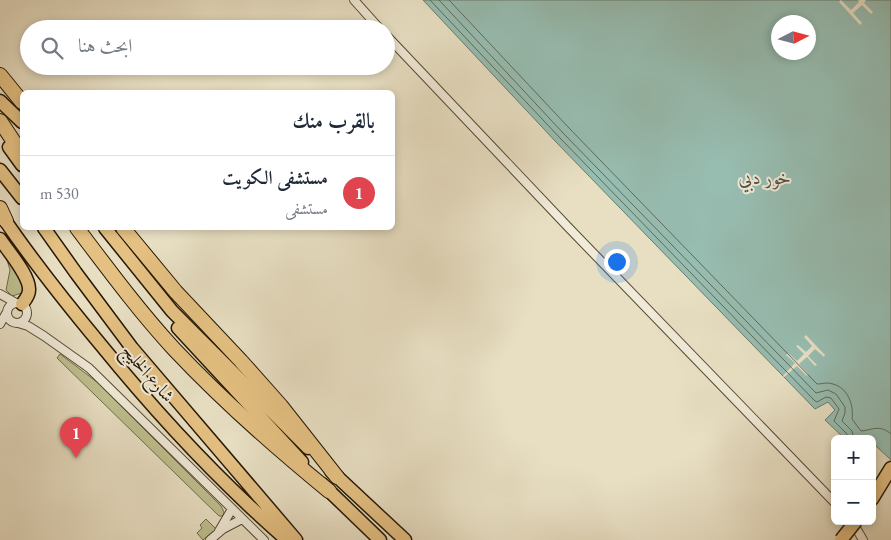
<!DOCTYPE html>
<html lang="ar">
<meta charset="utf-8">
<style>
:root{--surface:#fff;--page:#f6f6f7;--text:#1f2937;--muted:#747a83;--line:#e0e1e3;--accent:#b45309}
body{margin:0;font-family:"EB Garamond",Amiri,serif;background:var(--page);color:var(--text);direction:rtl}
.controls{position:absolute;right:15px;bottom:15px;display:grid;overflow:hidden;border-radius:8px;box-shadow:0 2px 8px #0003}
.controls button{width:45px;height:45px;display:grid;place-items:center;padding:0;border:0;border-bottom:1px solid var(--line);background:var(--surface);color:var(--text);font:25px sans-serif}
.compass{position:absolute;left:771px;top:15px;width:45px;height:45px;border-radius:50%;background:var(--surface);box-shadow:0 2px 8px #0003;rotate:84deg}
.you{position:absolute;left:616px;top:261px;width:18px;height:18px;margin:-12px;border:4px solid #fff;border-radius:50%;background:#1a73e8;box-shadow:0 0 0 8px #1a73e833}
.badge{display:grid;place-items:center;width:32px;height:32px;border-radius:50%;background:var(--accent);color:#fff;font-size:16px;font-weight:700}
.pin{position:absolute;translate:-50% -41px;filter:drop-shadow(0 1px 2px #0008)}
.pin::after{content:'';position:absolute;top:26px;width:18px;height:15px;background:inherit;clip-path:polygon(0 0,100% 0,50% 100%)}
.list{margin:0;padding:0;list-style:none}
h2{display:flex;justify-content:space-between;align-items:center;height:65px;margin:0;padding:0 20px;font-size:21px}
h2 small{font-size:16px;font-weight:400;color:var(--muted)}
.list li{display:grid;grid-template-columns:32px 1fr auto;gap:15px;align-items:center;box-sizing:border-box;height:75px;padding:0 20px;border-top:1px solid var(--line)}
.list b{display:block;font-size:19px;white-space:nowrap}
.list p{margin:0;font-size:16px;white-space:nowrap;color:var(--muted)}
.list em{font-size:16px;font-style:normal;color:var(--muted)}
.icon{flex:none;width:28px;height:28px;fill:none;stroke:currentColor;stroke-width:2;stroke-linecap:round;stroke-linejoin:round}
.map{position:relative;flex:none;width:891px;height:540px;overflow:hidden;direction:ltr}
.search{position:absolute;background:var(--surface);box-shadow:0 2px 8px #0003;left:20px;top:20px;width:375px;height:55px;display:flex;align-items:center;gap:12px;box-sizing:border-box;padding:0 18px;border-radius:28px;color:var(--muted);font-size:19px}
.panel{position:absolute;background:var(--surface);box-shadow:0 2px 8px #0003;left:20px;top:90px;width:375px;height:140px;border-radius:8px;direction:rtl}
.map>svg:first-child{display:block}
.green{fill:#bebf8e;stroke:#726b4a}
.water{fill:#97bdb1;stroke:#697b6c;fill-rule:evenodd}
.pier{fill:#e8dfc3}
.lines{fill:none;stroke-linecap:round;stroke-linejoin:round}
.shore{stroke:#5e6a5b;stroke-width:1}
.minor-casing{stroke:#564934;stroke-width:10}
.primary-casing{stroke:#251705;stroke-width:15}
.trunk-casing{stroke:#251705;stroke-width:16}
.minor{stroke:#f0ead8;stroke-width:8}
.primary{stroke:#e4c082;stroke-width:12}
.trunk{stroke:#e4c082;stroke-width:14}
.primary-bridge-casing{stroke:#251705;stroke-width:15;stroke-linecap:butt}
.primary-bridge{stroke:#e4c082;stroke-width:12}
.labels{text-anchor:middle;stroke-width:4;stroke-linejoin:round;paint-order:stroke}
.street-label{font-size:18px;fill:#251705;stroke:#f0ead8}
.water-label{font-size:19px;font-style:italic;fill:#4d5141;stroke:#f0ead8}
</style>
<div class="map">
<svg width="891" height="540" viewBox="0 0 891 540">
<rect width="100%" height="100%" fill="#e8dfc3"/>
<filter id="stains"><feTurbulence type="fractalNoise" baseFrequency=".004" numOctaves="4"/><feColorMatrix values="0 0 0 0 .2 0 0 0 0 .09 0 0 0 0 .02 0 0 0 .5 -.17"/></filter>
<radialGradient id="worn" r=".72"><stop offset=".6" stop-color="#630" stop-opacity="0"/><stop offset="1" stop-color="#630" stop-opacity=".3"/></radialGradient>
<path class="green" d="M 9,257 L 24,283 L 22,293 L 12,296 L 6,290 L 10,270 L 7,260 Z
M 60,354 L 97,382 L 221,506 L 224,512 L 223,516 L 219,516 L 57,358 Z
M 206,519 L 216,529 L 203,540 L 197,533 L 202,528 L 200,525 Z"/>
<path class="water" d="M 423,0 L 891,0 L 891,460 L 876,446 L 872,449 L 872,439 L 845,439 L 825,420 L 835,410 L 828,402 L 815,409 L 556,142 ZM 778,22 L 808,22 L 808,52 L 778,52 Z"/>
<path class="pier" d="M 841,0 L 851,10 L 859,2 L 858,0 L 866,0 L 864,3 L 873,12 L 871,14 L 862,5 L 853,13 L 862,23 L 860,25 L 839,2 Z
M 806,335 L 825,355 L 824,357 L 815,349 L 808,356 L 817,365 L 815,366 L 807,357 L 799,364 L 808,374 L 807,376 L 797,366 L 784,377 L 783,376 L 795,363 L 786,355 L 788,353 L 797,361 L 804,354 L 796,346 L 798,345 L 806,352 L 812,346 L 804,337 Z"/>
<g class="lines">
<path class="shore" d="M 430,0 L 560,138 L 815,401 L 817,402 L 826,397 L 831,398 L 839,409 L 834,421 L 847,434 L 848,439
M 439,0 L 564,134 L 816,393 L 828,390 L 836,394 L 845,407 L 845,413 L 842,421 L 852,431 L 854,439
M 449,0 L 570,129 L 817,384 C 822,384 827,382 833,384 C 848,388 854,405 852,419 L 861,431 C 872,430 880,424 891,434"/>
<g class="minor-casing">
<path id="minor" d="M 354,0 L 380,29
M 386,35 L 569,228 L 835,503
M 0,294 L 16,303
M7 313a10 10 0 1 1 20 0a10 10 0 1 1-20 0Z
M 18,323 L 28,326 L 44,336 L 89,368 L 264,540
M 0,324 L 7,312
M 852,521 L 863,540
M 219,531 L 232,509
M 210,540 L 223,529 L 242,519"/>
</g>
<g class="primary-casing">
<path id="primary" d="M 0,101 L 22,122
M 9,147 L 22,165
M 0,170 L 22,198
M 0,213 C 31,259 66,303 101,345 C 158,415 219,481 287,540
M 44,228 L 76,273 L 132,348 L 296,540
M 105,228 L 172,311 L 308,448
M 0,239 C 8,251 30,276 29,290 C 29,296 25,300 22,304
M 178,328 L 302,462
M 331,471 L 405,540
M 322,484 L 380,540
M 872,499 L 891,468"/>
</g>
<g class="trunk-casing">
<path id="trunk" d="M 0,75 L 22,102
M 0,121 L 22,154
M 0,208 L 6,221
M 77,228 C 108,269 139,311 174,349 C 222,400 275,447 329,491
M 123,228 L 176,292 L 241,361 L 281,406 L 337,477"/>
</g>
<use href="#minor" class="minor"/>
<use href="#primary" class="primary"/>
<use href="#trunk" class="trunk"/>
<g class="primary-bridge-casing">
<path id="primary-bridge" d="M 841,540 L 856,521"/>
</g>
<use href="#primary-bridge" class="primary-bridge"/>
</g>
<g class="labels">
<g class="street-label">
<text transform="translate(148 373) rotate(49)" y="6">شارع الخليج</text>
</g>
<g class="water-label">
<text x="765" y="184">خور دبي</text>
</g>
</g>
<rect width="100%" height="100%" filter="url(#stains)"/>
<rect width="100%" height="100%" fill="url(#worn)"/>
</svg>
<div class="controls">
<button>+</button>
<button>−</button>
</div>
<svg class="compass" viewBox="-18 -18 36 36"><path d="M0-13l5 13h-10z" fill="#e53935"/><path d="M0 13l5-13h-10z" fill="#747a83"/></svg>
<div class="you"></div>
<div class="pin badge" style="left:76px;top:458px;background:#e0444e">1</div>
<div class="search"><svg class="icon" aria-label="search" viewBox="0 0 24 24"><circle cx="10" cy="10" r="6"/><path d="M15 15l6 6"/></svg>ابحث هنا</div>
<section class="panel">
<h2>بالقرب منك<small></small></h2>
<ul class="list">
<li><span class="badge" style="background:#e0444e">1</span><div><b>مستشفى الكويت</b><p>مستشفى</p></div><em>530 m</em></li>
</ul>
</section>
</div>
